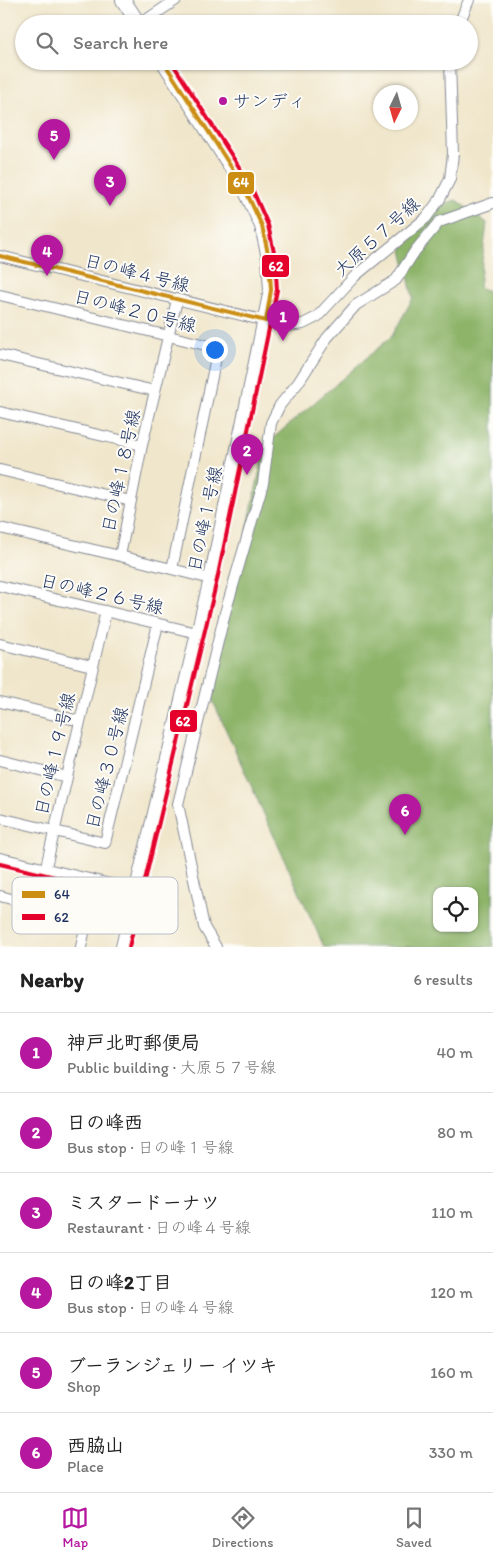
<!DOCTYPE html>
<meta charset="utf-8">
<style>
:root{--surface:#fff;--page:#f2f2f2;--text:#222;--muted:#767676;--line:#e0e0e0;--accent:#b5179e}
body{margin:0;font-family:Itim,"Klee One",sans-serif;background:var(--page);color:var(--text)}
.controls{position:absolute;right:15px;bottom:15px;display:grid;overflow:hidden;border-radius:10px;box-shadow:0 1px 4px #0004}
.controls button{width:45px;height:45px;display:grid;place-items:center;padding:0;border:0;border-bottom:1px solid var(--line);background:var(--surface);color:var(--text);font:25px sans-serif}
.compass{position:absolute;left:373px;top:85px;width:45px;height:45px;border-radius:50%;background:var(--surface);box-shadow:0 1px 4px #0004;rotate:185deg}
.you{position:absolute;left:214px;top:349px;width:18px;height:18px;margin:-12px;border:4px solid #fff;border-radius:50%;background:#1a73e8;box-shadow:0 0 0 8px #1a73e833}
.badge{display:grid;place-items:center;width:32px;height:32px;border-radius:50%;background:var(--accent);color:#fff;font-size:16px;font-weight:700}
.pin{position:absolute;translate:-50% -41px;filter:drop-shadow(0 1px 2px #0008)}
.pin::after{content:'';position:absolute;top:26px;width:18px;height:15px;background:inherit;clip-path:polygon(0 0,100% 0,50% 100%)}
.list{margin:0;padding:0;list-style:none}
h2{display:flex;justify-content:space-between;align-items:center;height:65px;margin:0;padding:0 20px;font-size:21px}
h2 small{font-size:16px;font-weight:400;color:var(--muted)}
.list li{display:grid;grid-template-columns:32px 1fr auto;gap:15px;align-items:center;box-sizing:border-box;height:80px;padding:0 20px;border-top:1px solid var(--line)}
.list b{display:block;font-size:19px;white-space:nowrap}
.list p{margin:0;font-size:16px;white-space:nowrap;color:var(--muted)}
.list em{font-size:16px;font-style:normal;color:var(--muted)}
.icon{flex:none;width:28px;height:28px;fill:none;stroke:currentColor;stroke-width:2;stroke-linecap:round;stroke-linejoin:round}
.map{position:relative;flex:none;width:493px;height:947px;overflow:hidden}
.search{position:absolute;background:var(--surface);box-shadow:0 1px 4px #0004;left:15px;right:15px;top:15px;height:55px;display:flex;align-items:center;gap:12px;box-sizing:border-box;padding:0 18px;border-radius:28px;color:var(--muted);font-size:19px}
.sheet{height:545px;background:var(--surface)}
nav{display:flex;justify-content:space-around;align-items:center;box-sizing:border-box;height:70px;border-top:1px solid var(--line);background:var(--surface);font-size:14px;color:var(--muted)}
nav a{display:grid;justify-items:center;gap:2px}
nav .on{color:var(--accent)}
.map>svg:first-child{display:block}
.forest{fill:#8db469;stroke:#547264;fill-rule:evenodd}
.lines{fill:none;stroke-linecap:round;stroke-linejoin:round}
.street-casing{stroke:#868a94;stroke-width:12}
.secondary-casing{stroke:#868a94;stroke-width:16}
.street{stroke:#fff;stroke-width:10}
.secondary{stroke:#fff;stroke-width:14}
.bus-1-casing{stroke:#fdfcf7;stroke-width:8}
.bus-2-casing{stroke:#fdfcf7;stroke-width:8}
.bus-1{stroke:#cb8e13;stroke-width:4}
.bus-2{stroke:#e4002b;stroke-width:4}
.poi-dot{fill:#b5179e;stroke:#fdfcf7;stroke-width:2}
.labels{text-anchor:middle;stroke-width:4;stroke-linejoin:round;paint-order:stroke}
.poi-label{font-size:18px;fill:#1b2f5e;stroke:#fdfcf7;text-anchor:start}
.street-label{font-size:18px;fill:#1b2f5e;stroke:#fdfcf7}
.key{fill:#fdfcf7;stroke:#b9bec9;stroke-width:1}
.key-label{font-size:14px;fill:#1b2f5e}
.line-badge{stroke:#fdfcf7;stroke-width:2}
.badge-label{font-size:14px;text-anchor:middle;font-weight:bold;fill:#fff}
</style>
<div class="map">
<svg width="493" height="947" viewBox="0 0 493 947">
<rect width="100%" height="100%" fill="#fdfcf7"/>
<filter id="ink" filterUnits="userSpaceOnUse"><feTurbulence type="fractalNoise" baseFrequency=".02" numOctaves="2"/><feDisplacementMap in="SourceGraphic" scale="10" xChannelSelector="R" yChannelSelector="G"/><feConvolveMatrix kernelMatrix="1 2 1 2 8 2 1 2 1" color-interpolation-filters="sRGB"/></filter>
<filter id="wash" filterUnits="userSpaceOnUse"><feTurbulence type="fractalNoise" baseFrequency=".0096" numOctaves="4" result="noise"/><feDisplacementMap in="SourceGraphic" scale="20" xChannelSelector="R" yChannelSelector="G"/><feGaussianBlur stdDeviation="1.12" result="paint"/><feColorMatrix in="noise" values="0 0 0 0 0 0 0 0 0 0 0 0 0 0 0 0 0 1.4 0 .05"/><feComposite in="paint" operator="in"/></filter>
<g filter="url(#wash)">
<rect width="100%" height="100%" fill="#f0e6cb"/>
<path class="forest" d="M 456,200 L 487,223 L 479,287 L 493,293 L 493,947 L 324,947 L 212,699 L 265,445 L 392,336 L 413,298 L 402,250 L 431,208 ZM 437,891 L 474,891 L 474,928 L 437,928 Z"/>
</g>
<g filter="url(#ink)">
<g class="lines">
<g class="street-casing">
<path id="street" d="M 140,24 L 176,0
M 459,24 L 469,0
M 0,256 L 266,321 L 288,326 L 303,324 L 317,317 L 355,276 L 426,218 L 440,199 L 450,179 L 453,154 L 450,61
M 0,295 L 218,348 L 172,569
M 177,300 L 142,445 L 120,556 L 211,579
M 0,355 L 155,391
M 0,412 L 142,445
M 0,470 L 131,501
M 0,528 L 120,556
M 0,586 L 197,633
M 0,644 L 92,666
M 0,702 L 80,721
M 0,760 L 67,777
M 0,818 L 105,843 L 158,624
M 0,858 L 136,890
M 0,896 L 87,919 L 81,947
M 37,905 L 106,611
M 216,947 L 204,927 L 178,804 L 225,613 L 263,483 L 271,423 L 280,405 L 298,383 L 327,338 L 356,305 L 396,280 L 415,251 L 439,222 L 493,203"/>
</g>
<g class="secondary-casing">
<path id="secondary" d="M 123,0 L 139,24
M 123,947 L 211,579 L 271,290 L 269,258 L 262,226 L 244,187 L 163,61"/>
</g>
<use href="#street" class="street"/>
<use href="#secondary" class="secondary"/>
<g class="bus-1-casing">
<path id="bus-1" d="M 163,61 L 244,187 L 262,226 L 269,258 L 271,290 L 266,321
M 0,256 L 266,321"/>
</g>
<g class="bus-2-casing">
<path id="bus-2" d="M 0,864 L 135,896
M 129,947 L 217,580 L 277,290 L 275,257 L 268,225 L 250,184 L 171,61"/>
</g>
<use href="#bus-1" class="bus-1"/>
<use href="#bus-2" class="bus-2"/>
</g>
</g>
<circle class="poi-dot" cx="223" cy="101" r="5"/>
<g class="labels">
<g class="poi-label">
<text x="233" y="107">サンディ</text>
</g>
<g class="street-label">
<text transform="translate(377 237) rotate(-42)" y="6">大原５７号線</text>
<text transform="translate(137 273) rotate(14)" y="6">日の峰４号線</text>
<text transform="translate(135 311) rotate(14)" y="6">日の峰２０号線</text>
<text transform="translate(121 471) rotate(-78)" y="6">日の峰１８号線</text>
<text transform="translate(205 519) rotate(-78)" y="6">日の峰１号線</text>
<text transform="translate(102 594) rotate(13)" y="6">日の峰２６号線</text>
<text transform="translate(55 754) rotate(-77)" y="6">日の峰１９号線</text>
<text transform="translate(107 768) rotate(-76)" y="6">日の峰３０号線</text>
</g>
</g>
<rect x="12" y="877" width="166" height="57" rx="8" class="key"/>
<rect x="22" y="891" width="23" height="7" fill="#cb8e13"/>
<rect x="22" y="914" width="23" height="6" fill="#e4002b"/>
<g class="key-label">
<text x="54" y="899">64</text>
<text x="54" y="922">62</text>
</g>
<g class="line-badge">
<rect x="227" y="171" width="28" height="24" rx="5" fill="#cb8e13"/>
<rect x="261" y="254" width="29" height="24" rx="5" fill="#e4002b"/>
<rect x="169" y="709" width="29" height="24" rx="5" fill="#e4002b"/>
</g>
<g class="badge-label">
<text x="241" y="187">64</text>
<text x="276" y="271">62</text>
<text x="183" y="726">62</text>
</g>
</svg>
<div class="controls">
<button><svg class="icon" aria-label="locate" viewBox="0 0 24 24"><circle cx="12" cy="12" r="6"/><path d="M12 2v4M12 18v4M2 12h4M18 12h4"/></svg></button>
</div>
<svg class="compass" viewBox="-18 -18 36 36"><path d="M0-13l5 13h-10z" fill="#e53935"/><path d="M0 13l5-13h-10z" fill="#767676"/></svg>
<div class="you"></div>
<div class="pin badge" style="left:283px;top:341px">1</div>
<div class="pin badge" style="left:247px;top:475px">2</div>
<div class="pin badge" style="left:110px;top:206px">3</div>
<div class="pin badge" style="left:47px;top:276px">4</div>
<div class="pin badge" style="left:54px;top:160px">5</div>
<div class="pin badge" style="left:405px;top:835px">6</div>
<div class="search"><svg class="icon" aria-label="search" viewBox="0 0 24 24"><circle cx="10" cy="10" r="6"/><path d="M15 15l6 6"/></svg>Search here</div>
</div>
<section class="sheet">
<h2>Nearby<small>6 results</small></h2>
<ul class="list">
<li><span class="badge">1</span><div><b>神戸北町郵便局</b><p>Public building · 大原５７号線</p></div><em>40 m</em></li>
<li><span class="badge">2</span><div><b>日の峰西</b><p>Bus stop · 日の峰１号線</p></div><em>80 m</em></li>
<li><span class="badge">3</span><div><b>ミスタードーナツ</b><p>Restaurant · 日の峰４号線</p></div><em>110 m</em></li>
<li><span class="badge">4</span><div><b>日の峰2丁目</b><p>Bus stop · 日の峰４号線</p></div><em>120 m</em></li>
<li><span class="badge">5</span><div><b>ブーランジェリー イツキ</b><p>Shop</p></div><em>160 m</em></li>
<li><span class="badge">6</span><div><b>西脇山</b><p>Place</p></div><em>330 m</em></li>
</ul>
</section>
<nav>
<a class="on"><svg class="icon" aria-label="map" viewBox="0 0 24 24"><path d="M3 6l6-2 6 2 6-2v14l-6 2-6-2-6 2zM9 4v14M15 6v14"/></svg>Map</a>
<a><svg class="icon" aria-label="directions" viewBox="0 0 24 24"><path d="M12 3l9 9-9 9-9-9zM9 14v-3h6M13 9l2 2-2 2"/></svg>Directions</a>
<a><svg class="icon" aria-label="saved" viewBox="0 0 24 24"><path d="M7 4h10v16l-5-4-5 4z"/></svg>Saved</a>
</nav>
